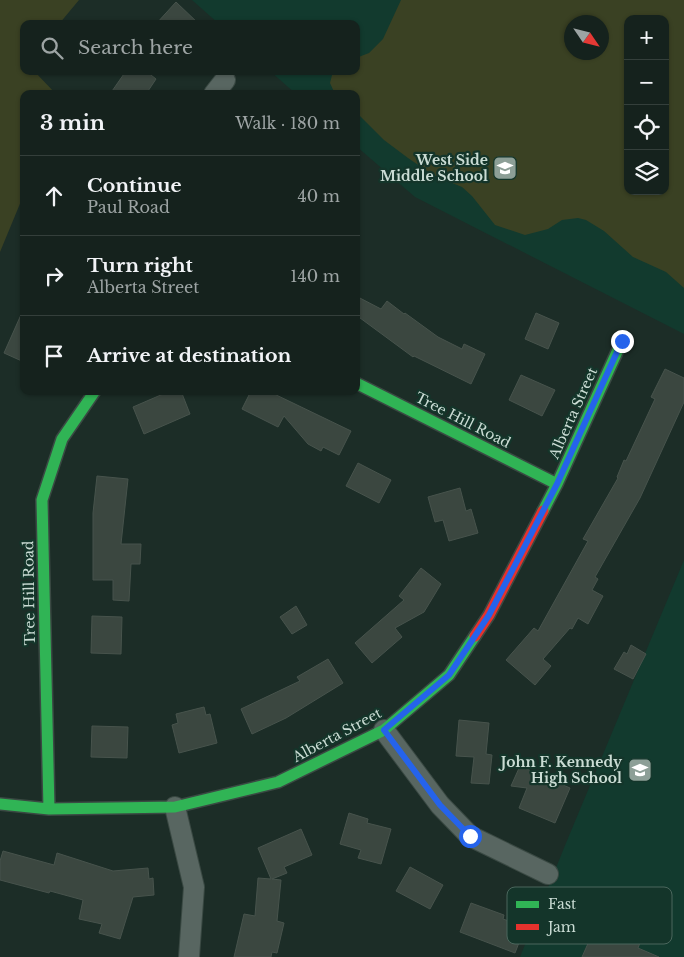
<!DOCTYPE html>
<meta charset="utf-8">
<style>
:root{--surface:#15221d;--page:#222f2a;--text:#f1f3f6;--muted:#9da4a4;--line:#343f3b}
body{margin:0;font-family:"Libre Baskerville",serif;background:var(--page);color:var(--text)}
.controls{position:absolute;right:15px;top:15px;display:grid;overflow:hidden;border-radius:10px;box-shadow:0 1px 4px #0004}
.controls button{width:45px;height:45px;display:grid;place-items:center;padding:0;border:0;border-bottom:1px solid var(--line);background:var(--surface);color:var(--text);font:25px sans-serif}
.compass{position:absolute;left:564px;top:15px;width:45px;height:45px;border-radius:50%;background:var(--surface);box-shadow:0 1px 4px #0004;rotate:125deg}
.stop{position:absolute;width:15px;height:15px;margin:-11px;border:4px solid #2563eb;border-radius:50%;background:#fff}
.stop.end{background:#2563eb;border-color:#fff;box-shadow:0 1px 5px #0008}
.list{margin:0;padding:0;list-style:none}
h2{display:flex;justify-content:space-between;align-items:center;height:65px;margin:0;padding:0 20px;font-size:21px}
h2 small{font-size:16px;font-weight:400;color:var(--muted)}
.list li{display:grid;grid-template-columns:32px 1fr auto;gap:15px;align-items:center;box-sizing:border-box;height:80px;padding:0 20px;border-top:1px solid var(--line)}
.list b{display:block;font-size:19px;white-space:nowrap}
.list p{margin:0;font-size:16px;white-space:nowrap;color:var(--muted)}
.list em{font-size:16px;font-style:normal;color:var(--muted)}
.icon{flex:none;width:28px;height:28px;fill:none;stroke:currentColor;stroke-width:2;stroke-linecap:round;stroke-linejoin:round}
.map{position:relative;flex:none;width:684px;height:957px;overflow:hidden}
.search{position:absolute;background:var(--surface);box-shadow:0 1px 4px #0004;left:20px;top:20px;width:340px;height:55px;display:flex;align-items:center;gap:12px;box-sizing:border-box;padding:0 18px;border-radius:10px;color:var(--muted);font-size:19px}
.panel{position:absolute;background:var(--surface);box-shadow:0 1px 4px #0004;left:20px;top:90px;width:340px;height:305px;border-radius:10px}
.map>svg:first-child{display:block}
.built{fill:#123a2e;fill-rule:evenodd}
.green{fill:#3a4123;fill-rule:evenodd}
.building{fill:#3b4740;stroke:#47534c}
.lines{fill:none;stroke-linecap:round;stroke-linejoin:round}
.street-casing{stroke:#3a4943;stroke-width:22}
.fast-casing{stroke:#3a4943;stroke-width:14}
.jam-casing{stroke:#3a4943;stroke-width:14}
.street{stroke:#586661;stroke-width:20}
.fast{stroke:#30b455;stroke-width:11}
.jam{stroke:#e5322d;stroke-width:11}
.route{stroke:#2563eb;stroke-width:6}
.labels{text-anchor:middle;stroke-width:4.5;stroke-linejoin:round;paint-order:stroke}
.poi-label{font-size:14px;font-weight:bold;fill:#cadcd4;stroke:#14352a;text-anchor:end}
.street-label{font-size:14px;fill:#cadcd4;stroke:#14352a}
.key{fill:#14352a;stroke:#4b675d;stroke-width:1}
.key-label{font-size:14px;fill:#cadcd4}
</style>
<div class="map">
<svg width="684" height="957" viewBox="0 0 684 957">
<rect width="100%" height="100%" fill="#1c2d27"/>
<path class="built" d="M 192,0 L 684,0 L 684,334 L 415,197 L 356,146 L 356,94 L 296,94 L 270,71 L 356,71 L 356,24 L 219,24 ZM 628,19 L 665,19 L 665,191 L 628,191 ZM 572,22 L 602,22 L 602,52 L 572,52 Z
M 684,560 L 684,957 L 520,957 L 566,843 Z"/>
<path class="green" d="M 0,0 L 79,0 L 59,24 L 24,24 L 24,71 L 34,71 L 56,94 L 24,94 L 24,194 L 0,252 Z
M 401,0 L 684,0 L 684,288 L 666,272 L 633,257 L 604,231 L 586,220 L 578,218 L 562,220 L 548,229 L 525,235 L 495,225 L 472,196 L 462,187 L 433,175 L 408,158 L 384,140 L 356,112 L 356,94 L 335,94 L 330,83 L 333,71 L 356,71 L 356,58 L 369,53 L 383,39 ZM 628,19 L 665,19 L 665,191 L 628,191 ZM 572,22 L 602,22 L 602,52 L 572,52 Z"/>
<path class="building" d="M 176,2 L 199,24 L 156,24 Z
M 126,71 L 146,71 L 156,79 L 146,94 L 110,94 Z
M 356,296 L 381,309 L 387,301 L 404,314 L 405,313 L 438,337 L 462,349 L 464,344 L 485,354 L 471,384 L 414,356 L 413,357 L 356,315 Z
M 24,308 L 24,362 L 4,353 Z
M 536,313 L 559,323 L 548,349 L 525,339 Z
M 665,369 L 684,378 L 684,402 L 640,498 L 595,577 L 598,579 L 592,590 L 603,596 L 588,624 L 578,618 L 572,629 L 570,628 L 543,659 L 551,666 L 535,685 L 506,660 L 534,628 L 538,631 L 588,541 L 583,539 L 618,478 L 617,477 L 624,460 L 626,461 L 655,399 L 651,397 Z
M 521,375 L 555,390 L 542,416 L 509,400 Z
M 170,391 L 181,391 L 190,414 L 144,434 L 133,407 Z
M 251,391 L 268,391 L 351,431 L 339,455 L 323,447 L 321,451 L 308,444 L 284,416 L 278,427 L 242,409 Z
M 358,463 L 391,480 L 379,503 L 346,486 Z
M 97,476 L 128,479 L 121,544 L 141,544 L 140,564 L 131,564 L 129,601 L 113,600 L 113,580 L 93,580 L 93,513 Z
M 460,488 L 466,511 L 471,509 L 478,533 L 449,541 L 443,520 L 435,522 L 428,497 Z
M 421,568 L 441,584 L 424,612 L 395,628 L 402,637 L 372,663 L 355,643 L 404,600 L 399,596 Z
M 296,606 L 307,625 L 292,634 L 280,617 Z
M 92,616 L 122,617 L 121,654 L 91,653 Z
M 631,645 L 646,654 L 633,679 L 614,669 L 624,652 L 627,654 Z
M 328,659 L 343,683 L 286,718 L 252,734 L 241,709 L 300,681 L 297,677 Z
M 204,707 L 206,715 L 210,714 L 217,743 L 179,753 L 172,725 L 178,723 L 176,714 Z
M 459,720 L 489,723 L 486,754 L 492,755 L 489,784 L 471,783 L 474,757 L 456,756 Z
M 92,726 L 128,727 L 127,758 L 91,757 Z
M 520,766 L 570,788 L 555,823 L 519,808 L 527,788 L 511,786 Z
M 349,813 L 368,819 L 367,823 L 391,829 L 381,864 L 358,858 L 361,850 L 340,844 Z
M 301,829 L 312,855 L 284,867 L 287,873 L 272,879 L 281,880 L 277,921 L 284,923 L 277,953 L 272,952 L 271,957 L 234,957 L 244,914 L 255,916 L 258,878 L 271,879 L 258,848 Z
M 3,851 L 54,865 L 57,853 L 113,871 L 148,868 L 149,879 L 153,878 L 154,895 L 133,897 L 120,939 L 99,933 L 102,924 L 79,919 L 83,900 L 50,891 L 49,893 L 0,880 L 0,861 Z
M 410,867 L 443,885 L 430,909 L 396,891 Z
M 636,897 L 655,904 L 638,948 L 659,957 L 582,957 L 594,930 L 619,940 Z
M 471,903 L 504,915 L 503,919 L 525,927 L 515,953 L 460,932 Z"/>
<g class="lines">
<g class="street-casing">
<path id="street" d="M 214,94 L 225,80
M 384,730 L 440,805 L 470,836 L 548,874
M 175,807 L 194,887 L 189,957"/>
</g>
<g class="fast-casing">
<path id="fast" d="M 356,383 L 557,484
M 543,511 L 557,484 L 622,341
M 0,804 L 49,809 L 175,807 L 278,782 L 384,730 L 449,675 L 475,636
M 49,809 L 42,500 L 62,439 L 95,391"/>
</g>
<g class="jam-casing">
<path id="jam" d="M 475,636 L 489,615 L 543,511"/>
</g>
<use href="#street" class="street"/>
<use href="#fast" class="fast"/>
<use href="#jam" class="jam"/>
</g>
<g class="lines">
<path class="route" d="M 470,836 L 440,805 L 384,730 L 449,675 L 489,615 L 557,484 L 622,341"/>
</g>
<defs>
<g id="school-square" transform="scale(1.25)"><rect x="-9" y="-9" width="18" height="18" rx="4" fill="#8d9f97" stroke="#14352a"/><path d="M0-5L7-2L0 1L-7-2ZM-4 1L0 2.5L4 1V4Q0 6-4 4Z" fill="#fff"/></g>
</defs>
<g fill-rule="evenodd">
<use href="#school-square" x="505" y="168"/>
<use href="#school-square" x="640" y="770"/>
</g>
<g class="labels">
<g class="poi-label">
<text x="488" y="165">West Side<tspan x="488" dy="16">Middle School</tspan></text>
<text x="622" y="767">John F. Kennedy<tspan x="622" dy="16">High School</tspan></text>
</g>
<g class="street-label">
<text transform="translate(573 413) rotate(-66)" y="5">Alberta Street</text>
<text transform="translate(463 420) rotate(27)" y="5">Tree Hill Road</text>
<text transform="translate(29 593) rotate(-91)" y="5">Tree Hill Road</text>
<text transform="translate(337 735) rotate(-28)" y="5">Alberta Street</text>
</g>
</g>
<rect x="507" y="887" width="165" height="57" rx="8" class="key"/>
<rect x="516" y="901" width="23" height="7" fill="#30b455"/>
<rect x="516" y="924" width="23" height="6" fill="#e5322d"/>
<g class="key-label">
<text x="548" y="909">Fast</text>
<text x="548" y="932">Jam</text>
</g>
</svg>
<div class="controls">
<button>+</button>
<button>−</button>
<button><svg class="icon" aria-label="locate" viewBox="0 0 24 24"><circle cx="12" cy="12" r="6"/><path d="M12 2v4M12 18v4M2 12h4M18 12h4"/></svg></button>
<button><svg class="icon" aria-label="layers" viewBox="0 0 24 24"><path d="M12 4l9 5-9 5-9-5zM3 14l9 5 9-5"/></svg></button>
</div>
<svg class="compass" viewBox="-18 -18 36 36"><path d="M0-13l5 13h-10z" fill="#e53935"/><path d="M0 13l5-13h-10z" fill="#9da4a4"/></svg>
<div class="stop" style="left:470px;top:836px"></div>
<div class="stop end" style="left:622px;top:341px"></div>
<div class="search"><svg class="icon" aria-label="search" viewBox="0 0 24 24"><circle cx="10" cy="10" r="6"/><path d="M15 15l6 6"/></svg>Search here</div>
<section class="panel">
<h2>3 min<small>Walk · 180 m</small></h2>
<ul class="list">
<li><svg class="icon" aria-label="ahead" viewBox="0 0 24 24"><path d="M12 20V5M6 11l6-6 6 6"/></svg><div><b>Continue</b><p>Paul Road</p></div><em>40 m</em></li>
<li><svg class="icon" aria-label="right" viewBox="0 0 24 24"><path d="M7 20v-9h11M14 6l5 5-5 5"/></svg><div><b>Turn right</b><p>Alberta Street</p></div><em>140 m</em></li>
<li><svg class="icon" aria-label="arrive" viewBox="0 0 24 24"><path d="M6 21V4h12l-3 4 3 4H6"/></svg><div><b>Arrive at destination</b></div></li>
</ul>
</section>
</div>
